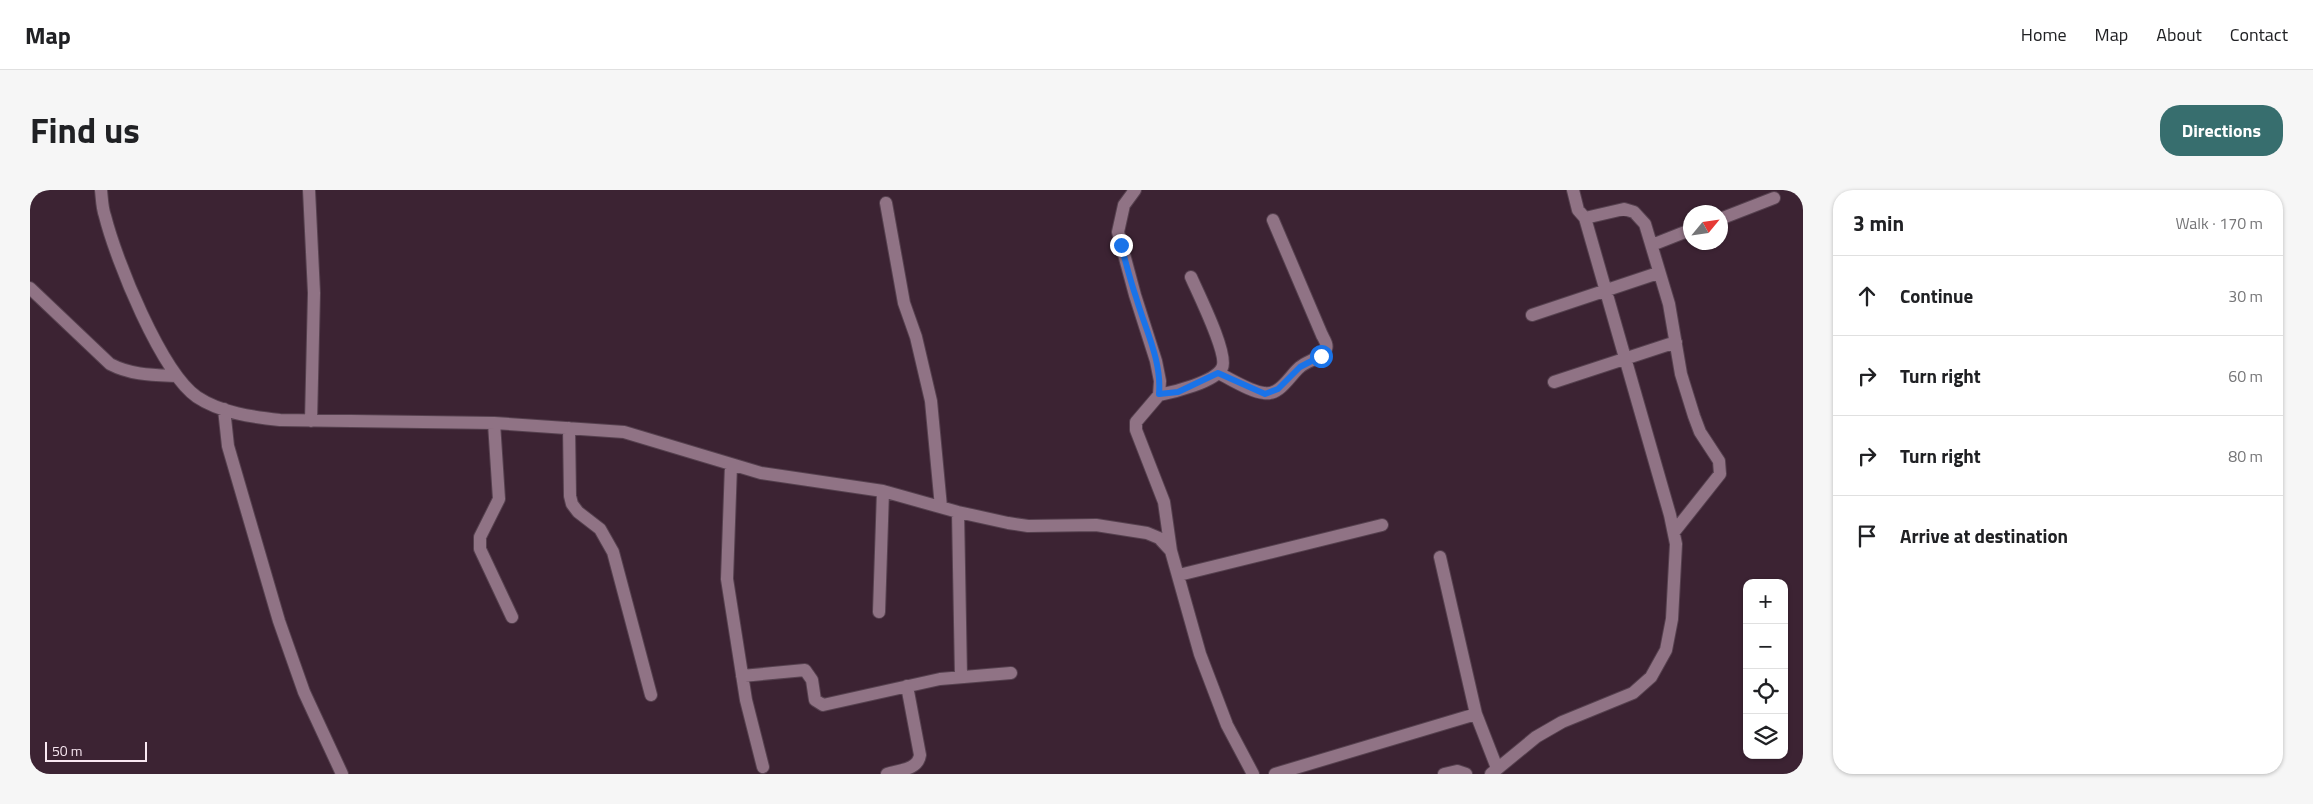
<!DOCTYPE html>
<meta charset="utf-8">
<style>
:root{--surface:#fff;--page:#f6f6f6;--text:#202124;--muted:#757577;--line:#e0e0e0;--accent:#376e6e}
body{margin:0;font-family:"Titillium Web",sans-serif;background:var(--page);color:var(--text)}
.controls{position:absolute;right:15px;bottom:15px;display:grid;overflow:hidden;border-radius:10px;box-shadow:0 1px 4px #0004}
.controls button{width:45px;height:45px;display:grid;place-items:center;padding:0;border:0;border-bottom:1px solid var(--line);background:var(--surface);color:var(--text);font:25px sans-serif}
.compass{position:absolute;left:1653px;top:15px;width:45px;height:45px;border-radius:50%;background:var(--surface);box-shadow:0 1px 4px #0004;rotate:61deg}
.scale{position:absolute;left:15px;bottom:12px;width:102px;box-sizing:border-box;padding-left:5px;border:2px solid #f9e8f2;border-top:0;font-size:14px;line-height:18px;white-space:nowrap;color:#f9e8f2;-webkit-text-stroke:4px #3c2333;paint-order:stroke}
.stop{position:absolute;width:15px;height:15px;margin:-11px;border:4px solid #1a73e8;border-radius:50%;background:#fff}
.stop.end{background:#1a73e8;border-color:#fff;box-shadow:0 1px 5px #0008}
.list{margin:0;padding:0;list-style:none}
h2{display:flex;justify-content:space-between;align-items:center;height:65px;margin:0;padding:0 20px;font-size:21px}
h2 small{font-size:16px;font-weight:400;color:var(--muted)}
.list li{display:grid;grid-template-columns:32px 1fr auto;gap:15px;align-items:center;box-sizing:border-box;height:80px;padding:0 20px;border-top:1px solid var(--line)}
.list b{display:block;font-size:19px;white-space:nowrap}
.list em{font-size:16px;font-style:normal;color:var(--muted)}
.icon{flex:none;width:28px;height:28px;fill:none;stroke:currentColor;stroke-width:2;stroke-linecap:round;stroke-linejoin:round}
.map{position:relative;flex:none;width:1773px;height:584px;overflow:hidden;border-radius:20px}
header{display:flex;align-items:center;gap:30px;box-sizing:border-box;height:70px;padding:0 25px;background:var(--surface);border-bottom:1px solid var(--line)}
header strong{font-size:24px}
nav{display:flex;gap:28px;margin-inline-start:auto;font-size:18px}
.intro{display:flex;align-items:center;justify-content:space-between;box-sizing:border-box;height:120px;padding:0 30px}
h1{margin:0;font-size:35px}
.button{padding:12px 22px;border-radius:20px;background:var(--accent);color:#fff;font-size:18px;font-weight:700}
main{display:flex;gap:30px;padding:0 30px}
aside{flex:1;background:var(--surface);border-radius:20px;box-shadow:0 1px 4px #0004}
.map>svg:first-child{display:block}
.lines{fill:none;stroke-linecap:round;stroke-linejoin:round}
.minor-casing{stroke:#56414f;stroke-width:14}
.minor{stroke:#907385;stroke-width:12}
.route{stroke:#1a73e8;stroke-width:6}
</style>
<header>
<strong>Map</strong>
<nav><a>Home</a><a>Map</a><a>About</a><a>Contact</a></nav>
</header>
<div class="intro"><h1>Find us</h1><a class="button">Directions</a></div>
<main>
<div class="map">
<svg width="1773" height="584" viewBox="0 0 1773 584">
<rect width="100%" height="100%" fill="#3c2333"/>
<g class="lines">
<g class="minor-casing">
<path id="minor" d="M 71,0 C 72,9 72,18 75,26 C 86,70 131,182 167,207 C 191,223 223,227 250,230 L 464,233 L 594,242 L 731,283 L 853,301 L 928,322 L 978,333 L 998,336 L 1066,335 L 1117,343 L 1129,348 L 1141,361 L 1170,464 L 1197,535 L 1223,584
M 279,0 L 284,103 L 281,231
M 1105,0 L 1094,15 L 1088,42 L 1105,105 L 1126,171 L 1130,191 L 1129,205 L 1106,232 L 1106,240 L 1134,312 L 1141,361
M 1543,0 L 1548,20 L 1555,28 L 1594,19 L 1604,22 L 1615,34 L 1639,114 L 1651,184 L 1664,226 L 1670,242 L 1689,271 L 1690,284 L 1644,342
M 856,13 L 874,113 L 886,147 L 901,211 L 911,317
M 1690,29 L 1744,8
M 1622,55 L 1660,40
M 0,98 L 80,174 C 101,185 122,185 146,186
M 1502,125 L 1628,83
M 1188,183 C 1201,189 1221,202 1234,203 C 1250,206 1260,185 1270,177 C 1278,170 1291,169 1296,159 C 1298,155 1294,149 1292,145 L 1243,30
M 1524,192 L 1646,152
M 1129,205 C 1144,202 1185,192 1192,178 C 1199,165 1168,103 1161,87
M 194,219 L 198,256 L 249,431 L 274,502 L 312,584
M 464,233 L 469,309 L 450,347 L 450,359 L 482,427
M 539,238 L 540,306 L 542,314 L 548,322 L 570,339 L 583,362 L 621,505
M 701,275 L 697,389 L 716,510 L 733,577
M 928,322 L 931,487
M 1149,385 L 1352,335
M 849,422 L 853,301
M 712,486 L 775,480 L 782,490 L 785,510 L 793,515 L 910,489 L 981,483
M 1446,524 L 1467,578
M 857,584 C 869,580 888,580 890,565 L 877,496
M 1245,584 L 1446,524 L 1410,367
M 1414,584 L 1427,581 L 1436,584
M 1461,584 L 1506,547 L 1532,532 L 1603,503 L 1621,487 L 1636,460 L 1642,429 L 1646,354 L 1640,325 L 1555,28"/>
</g>
<use href="#minor" class="minor"/>
</g>
<g class="lines">
<path class="route" d="M 1091,55 C 1096,73 1100,90 1106,107 C 1115,139 1132,171 1129,204 L 1148,202 L 1188,183 L 1235,204 L 1248,199 L 1270,177 L 1291,166"/>
</g>
</svg>
<div class="controls">
<button>+</button>
<button>−</button>
<button><svg class="icon" aria-label="locate" viewBox="0 0 24 24"><circle cx="12" cy="12" r="6"/><path d="M12 2v4M12 18v4M2 12h4M18 12h4"/></svg></button>
<button><svg class="icon" aria-label="layers" viewBox="0 0 24 24"><path d="M12 4l9 5-9 5-9-5zM3 14l9 5 9-5"/></svg></button>
</div>
<svg class="compass" viewBox="-18 -18 36 36"><path d="M0-13l5 13h-10z" fill="#e53935"/><path d="M0 13l5-13h-10z" fill="#757577"/></svg>
<div class="scale">50 m</div>
<div class="stop" style="left:1291px;top:166px"></div>
<div class="stop end" style="left:1091px;top:55px"></div>
</div>
<aside>
<h2>3 min<small>Walk · 170 m</small></h2>
<ul class="list">
<li><svg class="icon" aria-label="ahead" viewBox="0 0 24 24"><path d="M12 20V5M6 11l6-6 6 6"/></svg><div><b>Continue</b></div><em>30 m</em></li>
<li><svg class="icon" aria-label="right" viewBox="0 0 24 24"><path d="M7 20v-9h11M14 6l5 5-5 5"/></svg><div><b>Turn right</b></div><em>60 m</em></li>
<li><svg class="icon" aria-label="right" viewBox="0 0 24 24"><path d="M7 20v-9h11M14 6l5 5-5 5"/></svg><div><b>Turn right</b></div><em>80 m</em></li>
<li><svg class="icon" aria-label="arrive" viewBox="0 0 24 24"><path d="M6 21V4h12l-3 4 3 4H6"/></svg><div><b>Arrive at destination</b></div></li>
</ul>
</aside>
</main>
